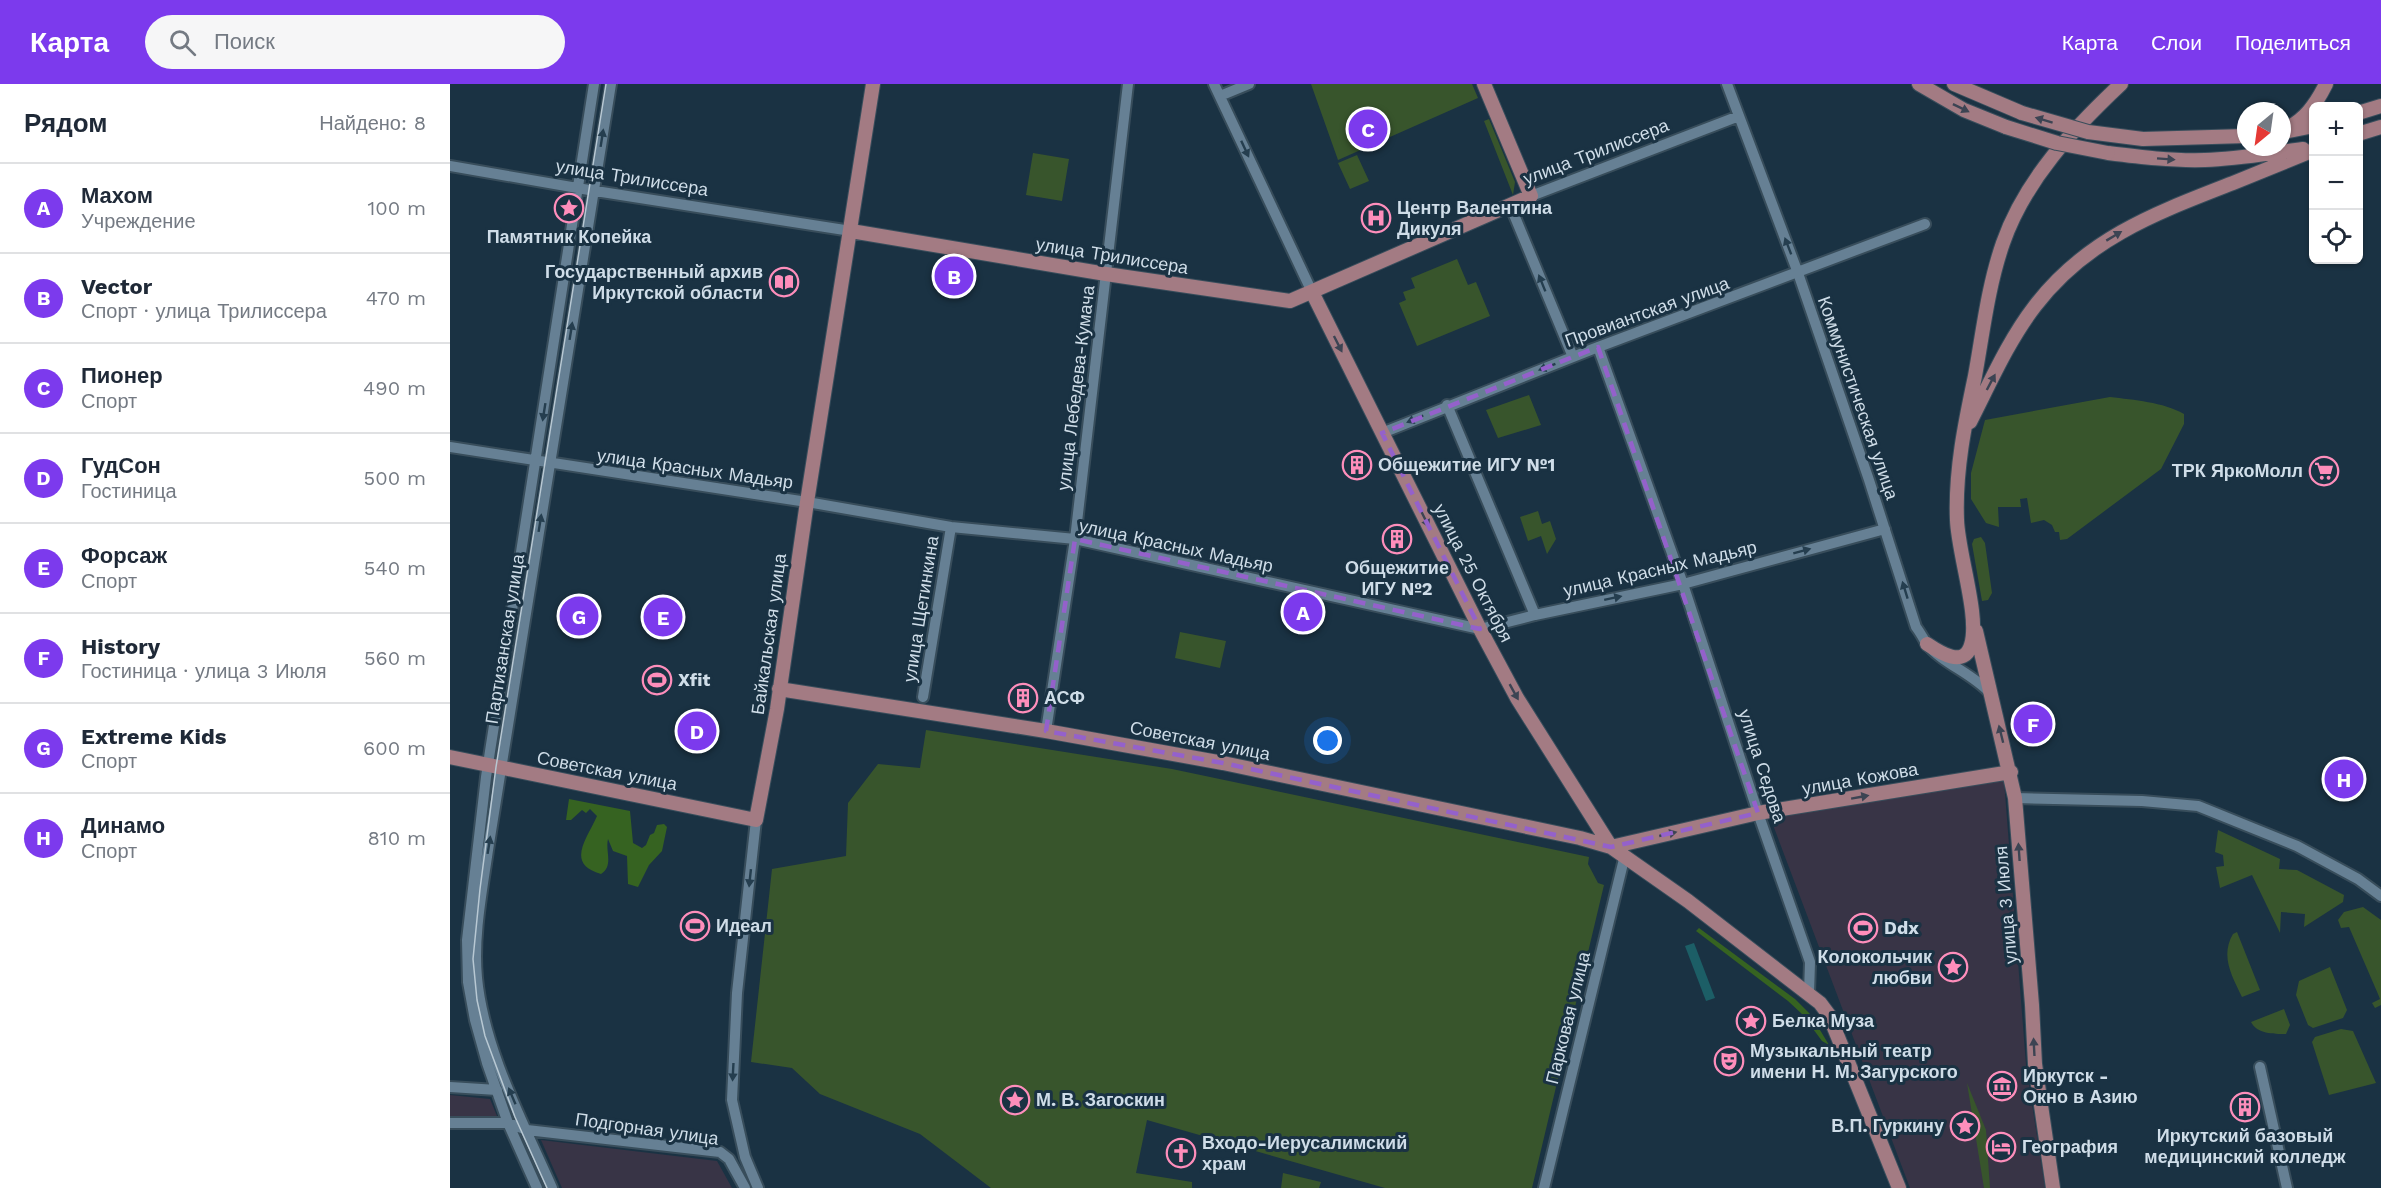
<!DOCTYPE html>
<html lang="ru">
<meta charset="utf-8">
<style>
:root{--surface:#fff;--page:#f6f6f7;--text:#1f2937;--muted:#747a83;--line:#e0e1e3;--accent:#7c3aed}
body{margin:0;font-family:"Work Sans",sans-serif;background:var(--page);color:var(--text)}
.controls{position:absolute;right:18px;top:18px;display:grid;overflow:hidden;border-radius:9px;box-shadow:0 2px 4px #0004}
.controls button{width:54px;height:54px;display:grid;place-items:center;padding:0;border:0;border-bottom:2px solid var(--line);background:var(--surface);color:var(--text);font:30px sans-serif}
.compass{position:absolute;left:1787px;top:18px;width:54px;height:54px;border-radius:50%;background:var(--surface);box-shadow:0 2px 4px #0004;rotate:209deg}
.you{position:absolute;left:878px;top:657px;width:21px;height:21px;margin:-15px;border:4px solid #fff;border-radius:50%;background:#1a73e8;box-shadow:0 0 0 9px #1a73e833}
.badge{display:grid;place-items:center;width:39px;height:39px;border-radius:50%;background:var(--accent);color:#fff;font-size:20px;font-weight:700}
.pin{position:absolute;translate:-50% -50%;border:3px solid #fff;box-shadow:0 2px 6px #0006}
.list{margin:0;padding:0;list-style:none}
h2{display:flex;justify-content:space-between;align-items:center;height:78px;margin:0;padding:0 24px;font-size:26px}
h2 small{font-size:20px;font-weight:400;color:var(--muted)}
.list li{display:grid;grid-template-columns:39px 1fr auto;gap:18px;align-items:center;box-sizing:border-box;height:90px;padding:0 24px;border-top:2px solid var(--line)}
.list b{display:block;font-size:22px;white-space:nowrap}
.list p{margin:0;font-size:20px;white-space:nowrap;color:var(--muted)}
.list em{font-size:20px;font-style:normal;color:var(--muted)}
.icon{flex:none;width:33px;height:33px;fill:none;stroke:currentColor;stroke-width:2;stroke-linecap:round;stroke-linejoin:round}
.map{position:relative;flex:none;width:1931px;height:1104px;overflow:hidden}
header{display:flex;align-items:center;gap:36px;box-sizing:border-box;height:84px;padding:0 30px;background:var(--accent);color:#fff}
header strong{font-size:28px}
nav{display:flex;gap:33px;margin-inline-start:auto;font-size:21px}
.search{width:420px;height:54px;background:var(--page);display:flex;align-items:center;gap:15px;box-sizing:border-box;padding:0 21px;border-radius:33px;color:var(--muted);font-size:22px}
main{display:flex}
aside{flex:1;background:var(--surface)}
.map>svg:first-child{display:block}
.commercial{fill:#383446}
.green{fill:#38552c}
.forest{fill:#366321}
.water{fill:#1c5e66}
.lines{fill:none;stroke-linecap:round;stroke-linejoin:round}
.minor-casing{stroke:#384d5b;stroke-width:14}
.major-casing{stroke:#384d5b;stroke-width:16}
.minor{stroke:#668094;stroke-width:10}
.major{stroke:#a37b83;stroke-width:14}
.tram{stroke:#b8c8d3;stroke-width:1.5}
.major-bridge-casing{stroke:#384d5b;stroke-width:16;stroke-linecap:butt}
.major-bridge{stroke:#a37b83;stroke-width:14}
.oneway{fill:#3c4453}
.oneway2{fill:#253e4f}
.marked{fill:none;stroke:#9461cb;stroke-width:4.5;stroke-dasharray:12 8;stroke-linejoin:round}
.labels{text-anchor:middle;stroke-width:6;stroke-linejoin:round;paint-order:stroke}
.street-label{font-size:18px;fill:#cfdde8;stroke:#1a3243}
.poi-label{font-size:18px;font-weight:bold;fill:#cfdde8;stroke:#1a3243;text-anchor:start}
</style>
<header>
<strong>Карта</strong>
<div class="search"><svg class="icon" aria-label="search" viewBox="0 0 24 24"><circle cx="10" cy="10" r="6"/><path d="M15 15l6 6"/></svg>Поиск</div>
<nav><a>Карта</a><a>Слои</a><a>Поделиться</a></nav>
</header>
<main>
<aside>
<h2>Рядом<small>Найдено: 8</small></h2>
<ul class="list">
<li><span class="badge">A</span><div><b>Махом</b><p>Учреждение</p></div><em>100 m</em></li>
<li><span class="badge">B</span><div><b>Vector</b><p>Спорт · улица Трилиссера</p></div><em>470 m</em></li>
<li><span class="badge">C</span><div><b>Пионер</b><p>Спорт</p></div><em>490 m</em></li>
<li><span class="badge">D</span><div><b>ГудСон</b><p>Гостиница</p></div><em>500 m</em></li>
<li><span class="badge">E</span><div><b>Форсаж</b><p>Спорт</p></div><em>540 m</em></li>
<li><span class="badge">F</span><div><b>History</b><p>Гостиница · улица 3 Июля</p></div><em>560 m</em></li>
<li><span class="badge">G</span><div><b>Extreme Kids</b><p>Спорт</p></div><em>600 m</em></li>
<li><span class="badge">H</span><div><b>Динамо</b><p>Спорт</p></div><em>810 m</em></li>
</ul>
</aside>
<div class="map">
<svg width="1931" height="1104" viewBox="0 0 1931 1104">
<rect width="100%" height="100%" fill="#1a3243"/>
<path class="commercial" d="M 1554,696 L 1576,981 L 1595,1104 L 1460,1104 L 1320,733 Z
M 0,1011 L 40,1015 L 47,1032 L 0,1032 Z
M 91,1056 L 267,1077 L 282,1104 L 112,1104 Z"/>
<path class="green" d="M 861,0 L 1022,0 L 1028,14 L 888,76 Z
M 1039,35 L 1065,98 L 1063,111 L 1034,37 Z
M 583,69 L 619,75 L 612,117 L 576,111 Z
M 907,71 L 919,97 L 900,105 L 888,79 Z
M 1007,175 L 1018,201 L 1026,198 L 1040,232 L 967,262 L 949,219 L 956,216 L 953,208 L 965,204 L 961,194 Z
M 1079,311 L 1091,341 L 1048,354 L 1036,326 Z
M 1660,313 C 1684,316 1713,318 1734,330 L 1734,340 L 1711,385 L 1617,455 L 1610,456 L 1609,448 L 1605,448 L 1602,441 L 1594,436 L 1581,439 L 1577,414 L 1570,415 L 1571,423 L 1548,423 L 1549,443 L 1536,439 L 1521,415 L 1521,389 L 1535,336 Z
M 1088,427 L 1092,440 L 1100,437 L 1106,455 L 1097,470 L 1091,452 L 1078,457 L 1070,433 Z
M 1531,453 L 1535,459 L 1542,509 L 1538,516 L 1532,517 L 1522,460 L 1524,455 Z
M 730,548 L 776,557 L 770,584 L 725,574 Z
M 476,646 L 722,685 L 1139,773 L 1138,780 L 1148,799 L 1154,801 L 1082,1104 L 935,1104 L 697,1036 L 686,1089 L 742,1098 L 742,1104 L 541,1104 L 470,1050 L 370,1010 L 342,984 L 301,978 L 322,785 L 396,772 L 398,719 L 428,680 L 470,684 Z
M 1768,746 L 1830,775 L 1829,785 L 1847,786 L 1894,811 L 1893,818 L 1854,843 L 1855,830 L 1831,828 L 1830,849 L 1802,791 L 1770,804 L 1766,783 L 1774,782 L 1773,771 L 1765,768 Z
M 1913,823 L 1931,836 L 1931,921 L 1925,924 L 1922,919 L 1930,915 L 1928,910 L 1899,843 L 1891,844 L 1888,836 L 1894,828 Z
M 1787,848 L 1810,906 L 1792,913 C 1782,892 1770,872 1783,850 Z
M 1880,883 L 1897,926 L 1893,934 L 1863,944 L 1858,941 L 1846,911 L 1849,897 Z
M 1834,925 L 1840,941 L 1836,950 C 1823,950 1807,950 1801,938 Z
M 1891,945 L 1903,947 L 1926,999 L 1879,1011 L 1862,958 L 1865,953 Z
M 1517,999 L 1536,1046 L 1540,1104 L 1534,1104 Z
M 833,1089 L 871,1098 L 869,1104 L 831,1104 Z"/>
<path class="forest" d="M 119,715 L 180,727 L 183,759 L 192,764 L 196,761 L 200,751 L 204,749 L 207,741 L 214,740 L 217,743 L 212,767 L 199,781 L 188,803 L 178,800 L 177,772 L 163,767 L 158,755 C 155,767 164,782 151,790 C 115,780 137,755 147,732 L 140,725 L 136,729 L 132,726 L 121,736 L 116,736 Z
M 1249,844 L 1345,915 L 1361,931 L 1379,961 L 1372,957 L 1352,930 L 1338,917 L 1246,847 Z"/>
<path class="water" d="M 1244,859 L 1265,914 L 1256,917 L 1235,862 Z"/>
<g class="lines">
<g class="minor-casing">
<path id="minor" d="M 764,0 L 862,208
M 1277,0 L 1348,189 L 1419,396 L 1466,543 C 1470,548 1473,554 1476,559 C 1493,580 1522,589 1540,609
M 770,12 L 799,0
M 0,82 L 139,106 L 401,147
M 1081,112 L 1289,32
M 1060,121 L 1123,273
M 1148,263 L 1233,500 L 1308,729 L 1360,878 L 1359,909
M 997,321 L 1085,531
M 932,349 L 1143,265 L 1475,140
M 0,363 L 357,418 L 501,443 L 625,455 L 1030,545 L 1085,531 L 1233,500 L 1435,445
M 473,613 L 501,443
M 596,647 L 625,455 L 678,0
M 1565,714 L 1692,717 L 1748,722 L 1847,762 L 1908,795 L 1931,812
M 306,736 L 287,909 L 282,1016 L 295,1073 L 308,1104
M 1810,983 L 1837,1104
M 0,1003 L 47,1006
M 0,1039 L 58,1039 L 77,1046 L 270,1068 L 279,1075 L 295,1104
M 87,1104 L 58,1039 L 37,979 L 25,936 L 18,898 L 17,856 L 36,693 L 144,0
M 102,1104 C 73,1038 34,966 27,894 C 23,852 32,808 38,766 L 161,0
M 1094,1104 L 1175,771"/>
</g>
<g class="major-casing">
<path id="major" d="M 1469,0 L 1514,26 L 1556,43
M 1504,0 L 1572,29
M 1908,29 L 1931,22
M 1832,46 C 1854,38 1866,20 1876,0
M 1839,47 L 1864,42
M 1908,50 L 1931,43
M 1693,55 L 1796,52
M 1658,69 C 1690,73 1722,77 1755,76 C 1788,75 1820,69 1853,65
M 401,147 L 656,190 L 840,217 L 1081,112 L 1034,0
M 862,208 L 1030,545 L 1067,614 L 1161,763 L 1238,817 L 1370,919 L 1379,931 L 1449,1104
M 1520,338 C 1540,299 1558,257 1585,222 C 1637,154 1706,129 1783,99 C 1810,88 1837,77 1864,66
M 1526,547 L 1565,714 L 1582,921 L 1585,980 L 1603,1104
M 1477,560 C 1489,568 1514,585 1521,561 C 1530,533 1508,469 1507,436 C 1505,387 1515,339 1525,292 C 1533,248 1538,202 1553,159 C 1575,96 1623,45 1671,0
M 329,605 L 596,647 L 773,679 L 1130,754 L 1161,763 L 1308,729 L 1561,688
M 0,673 L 306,736 L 327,625 L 357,418 L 423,0"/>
</g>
<use href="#minor" class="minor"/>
<use href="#major" class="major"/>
<path class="tram" d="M 97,1104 L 65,1033 L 35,952 L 27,916 L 23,875 L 30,805 L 46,683 L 156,0"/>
<g class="major-bridge-casing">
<path id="major-bridge" d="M 1572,29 L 1638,48 L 1693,55
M 1556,43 L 1607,59 L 1658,69"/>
</g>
<use href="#major-bridge" class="major-bridge"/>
</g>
<defs><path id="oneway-solid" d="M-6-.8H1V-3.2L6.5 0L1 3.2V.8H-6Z" transform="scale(1.5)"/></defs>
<g class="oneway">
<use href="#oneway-solid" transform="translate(1511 24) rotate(26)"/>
<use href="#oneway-solid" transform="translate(1594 36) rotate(-163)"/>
<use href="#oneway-solid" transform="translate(1716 75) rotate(4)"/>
<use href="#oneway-solid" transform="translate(1664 152) rotate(-31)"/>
<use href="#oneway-solid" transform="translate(888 260) rotate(63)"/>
<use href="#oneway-solid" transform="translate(1541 298) rotate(-62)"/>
<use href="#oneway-solid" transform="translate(975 435) rotate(64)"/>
<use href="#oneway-solid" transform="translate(1064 608) rotate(61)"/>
<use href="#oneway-solid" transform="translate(1551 650) rotate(-104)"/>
<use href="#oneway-solid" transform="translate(1410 713) rotate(-10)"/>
<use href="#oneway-solid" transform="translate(1218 750) rotate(-13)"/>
<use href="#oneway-solid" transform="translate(1569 768) rotate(-94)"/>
<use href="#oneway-solid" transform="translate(1584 963) rotate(-93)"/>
</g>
<g class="oneway2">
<use href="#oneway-solid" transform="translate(152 54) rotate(-81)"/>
<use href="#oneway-solid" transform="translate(795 65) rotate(65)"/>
<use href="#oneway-solid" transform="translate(1338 162) rotate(-111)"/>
<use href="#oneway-solid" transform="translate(1092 199) rotate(-112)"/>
<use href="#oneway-solid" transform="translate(121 247) rotate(-81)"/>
<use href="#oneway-solid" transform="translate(1097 283) rotate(159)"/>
<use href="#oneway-solid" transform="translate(94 328) rotate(99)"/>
<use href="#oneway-solid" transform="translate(965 335) rotate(157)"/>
<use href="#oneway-solid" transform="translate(90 439) rotate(-81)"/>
<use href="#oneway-solid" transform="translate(1352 467) rotate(-15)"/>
<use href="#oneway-solid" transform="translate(1455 506) rotate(-107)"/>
<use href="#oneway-solid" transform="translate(1163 514) rotate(-12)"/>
<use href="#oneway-solid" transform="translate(39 761) rotate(-81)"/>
<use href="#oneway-solid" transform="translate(300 794) rotate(96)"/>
<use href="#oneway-solid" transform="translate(283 988) rotate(93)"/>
<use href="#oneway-solid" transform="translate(62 1012) rotate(-113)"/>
</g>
<path class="marked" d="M 1148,263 L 1308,729 L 1161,763 L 773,679 L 596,647 L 625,455 L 1030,545 L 932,349 Z"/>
<defs>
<g id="sight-ring" transform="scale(1.5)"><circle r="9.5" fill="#1a3243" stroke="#fe8ebb" stroke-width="1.5"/><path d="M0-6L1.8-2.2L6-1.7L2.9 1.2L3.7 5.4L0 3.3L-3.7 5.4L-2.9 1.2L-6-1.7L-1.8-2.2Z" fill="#fe8ebb"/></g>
<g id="hospital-ring" transform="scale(1.5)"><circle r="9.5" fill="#1a3243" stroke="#fe8ebb" stroke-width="1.5"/><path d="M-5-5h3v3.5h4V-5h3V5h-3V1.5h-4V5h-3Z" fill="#fe8ebb"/></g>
<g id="library-ring" transform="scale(1.5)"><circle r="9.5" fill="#1a3243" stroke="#fe8ebb" stroke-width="1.5"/><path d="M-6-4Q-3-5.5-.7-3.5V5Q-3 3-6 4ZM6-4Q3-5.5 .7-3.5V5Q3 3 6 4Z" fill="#fe8ebb"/></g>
<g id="building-ring" transform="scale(1.5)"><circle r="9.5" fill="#1a3243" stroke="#fe8ebb" stroke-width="1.5"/><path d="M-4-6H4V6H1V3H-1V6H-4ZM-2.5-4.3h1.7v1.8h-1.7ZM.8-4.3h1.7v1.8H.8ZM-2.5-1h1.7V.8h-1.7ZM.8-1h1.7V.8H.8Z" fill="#fe8ebb"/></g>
<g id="supermarket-ring" transform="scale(1.5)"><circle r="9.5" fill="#1a3243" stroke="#fe8ebb" stroke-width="1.5"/><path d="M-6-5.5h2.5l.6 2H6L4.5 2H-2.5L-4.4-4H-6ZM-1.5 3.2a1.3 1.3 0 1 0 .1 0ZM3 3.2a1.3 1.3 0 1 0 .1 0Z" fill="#fe8ebb"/></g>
<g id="stadium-ring" transform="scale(1.5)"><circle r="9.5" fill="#1a3243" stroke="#fe8ebb" stroke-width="1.5"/><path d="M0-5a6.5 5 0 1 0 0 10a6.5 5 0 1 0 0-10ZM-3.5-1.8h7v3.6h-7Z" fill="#fe8ebb"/></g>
<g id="theatre-ring" transform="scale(1.5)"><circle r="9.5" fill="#1a3243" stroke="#fe8ebb" stroke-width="1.5"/><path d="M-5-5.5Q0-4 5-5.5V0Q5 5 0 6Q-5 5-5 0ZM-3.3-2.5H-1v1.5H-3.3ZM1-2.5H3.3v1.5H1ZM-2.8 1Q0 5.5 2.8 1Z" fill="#fe8ebb"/></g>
<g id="museum-ring" transform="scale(1.5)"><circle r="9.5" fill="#1a3243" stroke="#fe8ebb" stroke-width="1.5"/><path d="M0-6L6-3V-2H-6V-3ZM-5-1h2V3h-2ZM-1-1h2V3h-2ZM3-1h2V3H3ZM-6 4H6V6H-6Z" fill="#fe8ebb"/></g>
<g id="hotel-ring" transform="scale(1.5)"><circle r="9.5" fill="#1a3243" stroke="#fe8ebb" stroke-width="1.5"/><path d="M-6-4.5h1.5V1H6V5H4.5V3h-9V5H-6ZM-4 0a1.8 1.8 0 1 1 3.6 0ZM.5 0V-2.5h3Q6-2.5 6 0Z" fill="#fe8ebb"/></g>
<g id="church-ring" transform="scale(1.5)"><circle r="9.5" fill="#1a3243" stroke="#fe8ebb" stroke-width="1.5"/><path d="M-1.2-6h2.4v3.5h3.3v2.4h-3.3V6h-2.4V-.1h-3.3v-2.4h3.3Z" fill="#fe8ebb"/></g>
</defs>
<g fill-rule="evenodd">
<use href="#sight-ring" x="119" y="124"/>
<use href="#hospital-ring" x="926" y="134"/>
<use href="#library-ring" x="334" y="198"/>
<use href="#building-ring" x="907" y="381"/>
<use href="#supermarket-ring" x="1874" y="387"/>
<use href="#building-ring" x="947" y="455"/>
<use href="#stadium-ring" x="207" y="596"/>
<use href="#building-ring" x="573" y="614"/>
<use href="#stadium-ring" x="245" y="842"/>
<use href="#stadium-ring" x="1413" y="844"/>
<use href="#sight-ring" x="1503" y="883"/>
<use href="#sight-ring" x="1301" y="937"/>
<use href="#theatre-ring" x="1279" y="977"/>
<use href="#museum-ring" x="1552" y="1002"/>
<use href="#sight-ring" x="565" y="1016"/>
<use href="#building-ring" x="1795" y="1023"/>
<use href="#sight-ring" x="1515" y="1042"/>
<use href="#hotel-ring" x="1551" y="1063"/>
<use href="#church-ring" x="731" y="1069"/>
</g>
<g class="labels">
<g class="street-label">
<text transform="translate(1146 68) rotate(-21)" y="6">улица Трилиссера</text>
<text transform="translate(182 94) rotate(9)" y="6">улица Трилиссера</text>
<text transform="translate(662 172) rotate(9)" y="6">улица Трилиссера</text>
<text transform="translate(1197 228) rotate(-20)" y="6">Провиантская улица</text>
<text transform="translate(626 304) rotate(-83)" y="6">улица Лебедева-Кумача</text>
<text transform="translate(1408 314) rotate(71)" y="6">Коммунистическая улица</text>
<text transform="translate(245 385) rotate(8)" y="6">улица Красных Мадьяр</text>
<text transform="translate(726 462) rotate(12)" y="6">улица Красных Мадьяр</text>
<text transform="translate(1210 485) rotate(-13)" y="6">улица Красных Мадьяр</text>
<text transform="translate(1023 489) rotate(63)" y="6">улица 25 Октября</text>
<text transform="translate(471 525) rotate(-81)" y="6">улица Щетинкина</text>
<text transform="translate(319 550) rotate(-82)" y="6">Байкальская улица</text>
<text transform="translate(55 555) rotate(-81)" y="6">Партизанская улица</text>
<text transform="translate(750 657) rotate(11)" y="6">Советская улица</text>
<text transform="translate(1312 682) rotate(72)" y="6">улица Седова</text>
<text transform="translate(157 687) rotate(11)" y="6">Советская улица</text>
<text transform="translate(1410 695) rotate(-10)" y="6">улица Кожова</text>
<text transform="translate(1556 821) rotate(-95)" y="6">улица 3 Июля</text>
<text transform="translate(1118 934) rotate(-76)" y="6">Парковая улица</text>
<text transform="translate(197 1045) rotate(8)" y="6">Подгорная улица</text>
</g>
<g class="poi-label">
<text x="947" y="130">Центр Валентина<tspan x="947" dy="21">Дикуля</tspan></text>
<text x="119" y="159" text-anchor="middle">Памятник Копейка</text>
<text x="313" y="194" text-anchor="end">Государственный архив<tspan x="313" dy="21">Иркутской области</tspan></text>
<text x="928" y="387">Общежитие ИГУ №1</text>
<text x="1853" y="393" text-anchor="end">ТРК ЯркоМолл</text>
<text x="947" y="490" text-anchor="middle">Общежитие<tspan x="947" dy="21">ИГУ №2</tspan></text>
<text x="228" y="602">Xfit</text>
<text x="594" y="620">АСФ</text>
<text x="266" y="848">Идеал</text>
<text x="1434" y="850">Ddx</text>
<text x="1482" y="879" text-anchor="end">Колокольчик<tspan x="1482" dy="21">любви</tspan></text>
<text x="1322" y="943">Белка Муза</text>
<text x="1300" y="973">Музыкальный театр<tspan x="1300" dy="21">имени Н. М. Загурского</tspan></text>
<text x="1573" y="998">Иркутск -<tspan x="1573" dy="21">Окно в Азию</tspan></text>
<text x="586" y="1022">М. В. Загоскин</text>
<text x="1494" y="1048" text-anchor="end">В.П. Гуркину</text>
<text x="1795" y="1058" text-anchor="middle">Иркутский базовый<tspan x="1795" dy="21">медицинский колледж</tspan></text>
<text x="752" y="1065">Входо-Иерусалимский<tspan x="752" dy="21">храм</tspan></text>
<text x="1572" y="1069">География</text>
</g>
</g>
</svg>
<div class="controls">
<button>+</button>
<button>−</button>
<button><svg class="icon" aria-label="locate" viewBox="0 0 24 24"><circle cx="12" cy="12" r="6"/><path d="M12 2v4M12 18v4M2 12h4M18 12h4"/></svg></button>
</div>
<svg class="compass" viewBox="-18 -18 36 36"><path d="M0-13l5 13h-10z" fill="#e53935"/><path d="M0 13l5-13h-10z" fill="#747a83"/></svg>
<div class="you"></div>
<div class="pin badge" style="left:853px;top:528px">A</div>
<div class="pin badge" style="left:504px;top:192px">B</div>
<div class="pin badge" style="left:918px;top:45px">C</div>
<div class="pin badge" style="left:247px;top:647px">D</div>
<div class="pin badge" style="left:213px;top:533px">E</div>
<div class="pin badge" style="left:1583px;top:640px">F</div>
<div class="pin badge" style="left:129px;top:532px">G</div>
<div class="pin badge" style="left:1894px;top:695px">H</div>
</div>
</main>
